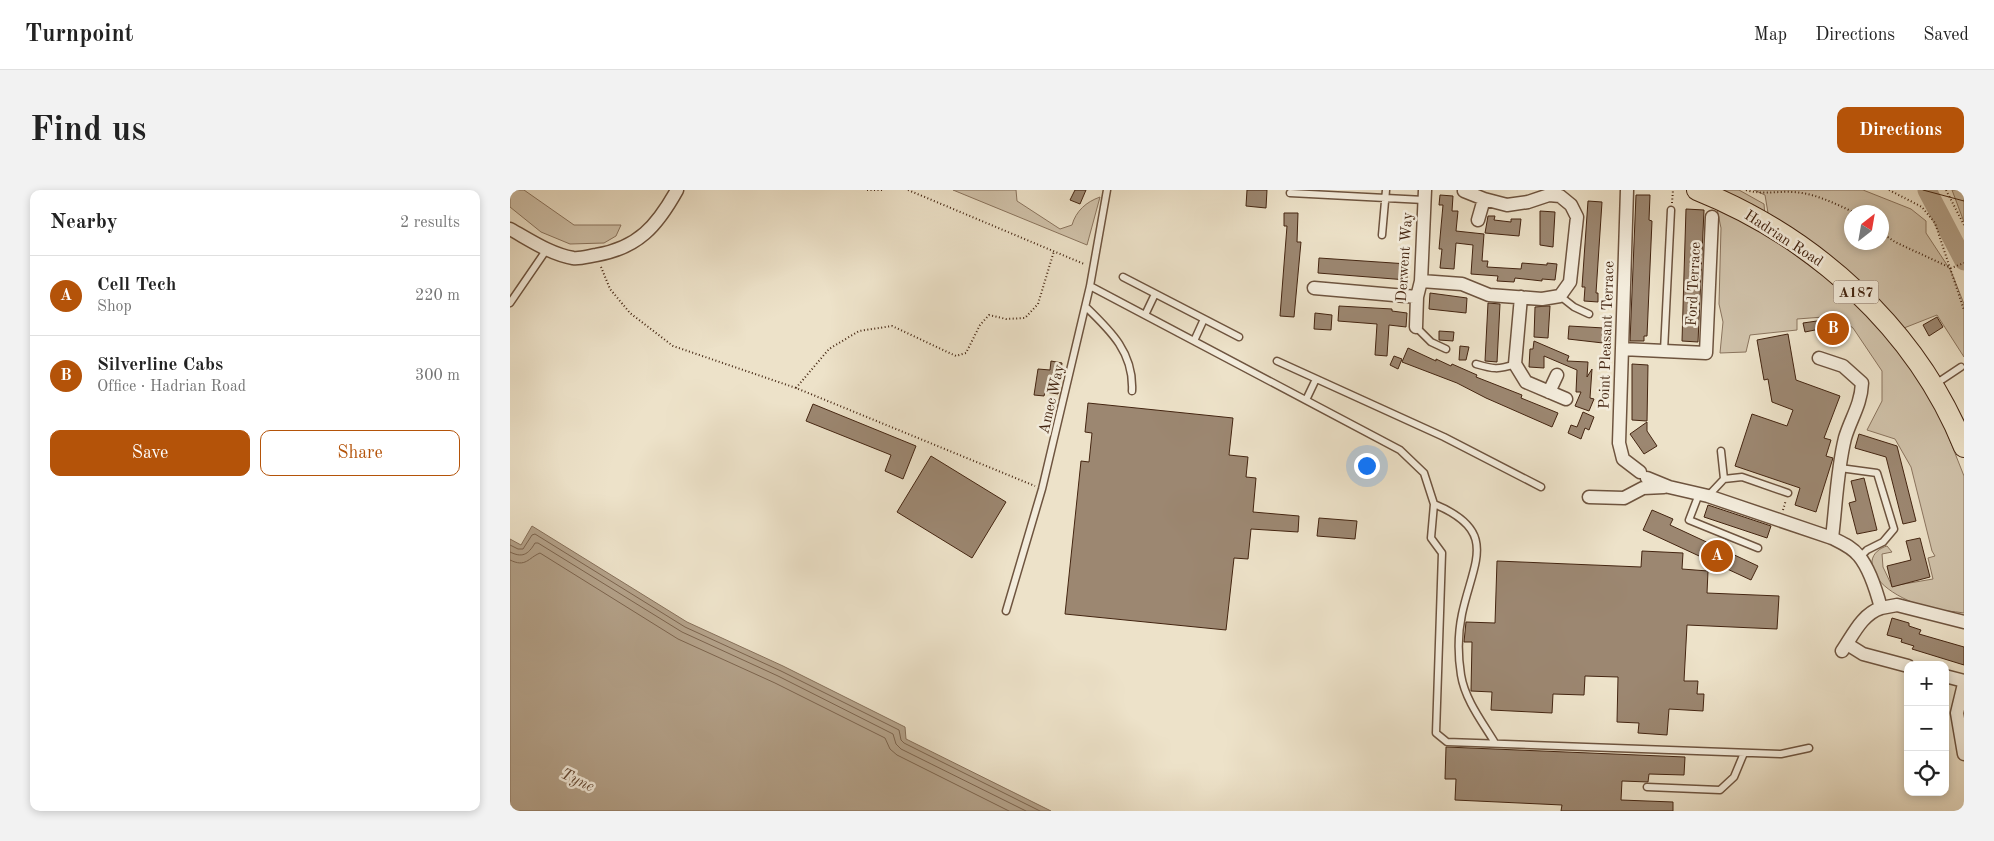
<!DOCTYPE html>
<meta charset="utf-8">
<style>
:root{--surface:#fff;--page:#f2f2f2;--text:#222;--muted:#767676;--line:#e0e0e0;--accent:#b45309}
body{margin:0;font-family:"Old Standard TT",serif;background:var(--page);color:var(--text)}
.controls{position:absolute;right:15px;bottom:15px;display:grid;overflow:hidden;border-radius:10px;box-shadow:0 2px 8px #0003}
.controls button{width:45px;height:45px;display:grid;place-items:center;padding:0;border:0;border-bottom:1px solid var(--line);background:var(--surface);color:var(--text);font:25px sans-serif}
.compass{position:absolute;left:1334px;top:15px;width:45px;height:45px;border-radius:50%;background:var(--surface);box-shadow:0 2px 8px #0003;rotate:31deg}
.you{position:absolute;left:856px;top:275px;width:18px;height:18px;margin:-12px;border:4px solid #fff;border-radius:50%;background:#1a73e8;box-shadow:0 0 0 8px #1a73e833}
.badge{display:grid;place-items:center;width:32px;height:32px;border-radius:50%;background:var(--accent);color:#fff;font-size:16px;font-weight:700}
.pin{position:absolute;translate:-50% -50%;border:2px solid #fff;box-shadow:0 1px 5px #0006}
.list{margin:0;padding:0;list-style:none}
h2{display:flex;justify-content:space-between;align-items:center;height:65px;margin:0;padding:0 20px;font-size:21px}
h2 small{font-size:16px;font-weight:400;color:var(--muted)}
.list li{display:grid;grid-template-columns:32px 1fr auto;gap:15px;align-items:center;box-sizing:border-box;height:80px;padding:0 20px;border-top:1px solid var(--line)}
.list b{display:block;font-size:19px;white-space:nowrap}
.list p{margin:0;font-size:16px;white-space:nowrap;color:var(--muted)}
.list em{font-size:16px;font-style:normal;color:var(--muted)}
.actions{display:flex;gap:10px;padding:15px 20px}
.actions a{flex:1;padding:11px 0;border:1px solid var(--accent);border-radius:10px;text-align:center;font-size:18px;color:var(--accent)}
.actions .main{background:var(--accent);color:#fff}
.icon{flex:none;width:28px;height:28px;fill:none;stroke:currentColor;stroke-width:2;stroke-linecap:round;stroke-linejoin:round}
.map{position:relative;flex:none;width:1454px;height:621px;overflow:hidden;border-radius:10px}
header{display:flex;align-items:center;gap:30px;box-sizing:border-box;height:70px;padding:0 25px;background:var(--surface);border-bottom:1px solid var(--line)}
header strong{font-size:24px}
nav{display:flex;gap:28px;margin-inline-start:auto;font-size:18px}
.intro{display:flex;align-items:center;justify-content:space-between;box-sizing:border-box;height:120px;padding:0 30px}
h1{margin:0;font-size:35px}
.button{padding:12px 22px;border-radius:10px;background:var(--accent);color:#fff;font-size:18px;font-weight:700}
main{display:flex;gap:30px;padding:0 30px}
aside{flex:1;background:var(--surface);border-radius:10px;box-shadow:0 2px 8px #0003}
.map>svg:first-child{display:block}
.green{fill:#d0c2aa;stroke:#8a745e;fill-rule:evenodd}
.water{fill:#b4a28a;stroke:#87705a}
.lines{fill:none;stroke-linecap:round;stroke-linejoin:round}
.shore{stroke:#7c644e;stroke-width:1}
.river{stroke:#b4a28a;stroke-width:19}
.building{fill:#9c8771;stroke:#442511}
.service-casing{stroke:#6e543f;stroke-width:9}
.minor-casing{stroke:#6e543f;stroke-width:15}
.primary-casing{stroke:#442511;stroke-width:22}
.path{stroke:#442511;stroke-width:2;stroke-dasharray:1 2.5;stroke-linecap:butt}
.service{stroke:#f3ecdc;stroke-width:6}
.minor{stroke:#f3ecdc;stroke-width:12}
.primary{stroke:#ede2c9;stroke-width:20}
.tram{stroke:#442511;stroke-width:1}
.labels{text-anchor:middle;stroke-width:5;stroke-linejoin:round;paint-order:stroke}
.shield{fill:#f3ecdc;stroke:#78614e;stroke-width:1}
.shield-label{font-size:14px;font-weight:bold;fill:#442511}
.street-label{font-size:15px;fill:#442511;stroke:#f3ecdc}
.water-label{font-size:16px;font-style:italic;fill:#664a35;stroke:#f3ecdc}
</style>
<header>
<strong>Turnpoint</strong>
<nav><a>Map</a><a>Directions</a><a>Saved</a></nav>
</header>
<div class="intro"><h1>Find us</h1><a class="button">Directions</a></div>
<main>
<aside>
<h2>Nearby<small>2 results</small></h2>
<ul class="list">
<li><span class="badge">A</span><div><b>Cell Tech</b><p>Shop</p></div><em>220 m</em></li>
<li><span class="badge">B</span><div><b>Silverline Cabs</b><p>Office · Hadrian Road</p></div><em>300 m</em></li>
</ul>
<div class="actions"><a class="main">Save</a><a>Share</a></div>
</aside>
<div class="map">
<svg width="1454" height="621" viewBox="0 0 1454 621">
<rect width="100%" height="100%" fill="#ede2c9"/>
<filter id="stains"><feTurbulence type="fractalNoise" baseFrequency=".004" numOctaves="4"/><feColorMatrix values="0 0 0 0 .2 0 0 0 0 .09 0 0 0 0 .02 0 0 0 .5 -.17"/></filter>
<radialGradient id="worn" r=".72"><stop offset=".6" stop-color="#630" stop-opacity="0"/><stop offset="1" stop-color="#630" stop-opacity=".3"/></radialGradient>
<path class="green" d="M 0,0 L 14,0 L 64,35 L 111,35 L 106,46 L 94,53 L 60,54 L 31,42 L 0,17 Z
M 443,0 L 506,0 L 507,11 L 550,39 L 562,35 C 566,21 576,12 590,7 L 577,55 Z
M 1201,0 L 1229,0 L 1254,14 L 1255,26 Z
M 1244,0 L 1353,0 L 1401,19 L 1416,31 L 1416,43 L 1441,81 L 1454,114 L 1454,167 L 1427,125 L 1394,138 L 1322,69 L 1258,23 L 1255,5 ZM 1342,22 L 1372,22 L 1372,52 L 1342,52 Z
M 1442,0 L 1454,0 L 1454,32 Z
M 1206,14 L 1273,56 L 1317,89 L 1369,135 L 1409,185 L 1437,243 L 1454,286 L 1454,423 C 1443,421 1430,421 1419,418 C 1400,413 1360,396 1362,371 C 1363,363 1370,358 1377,356 L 1382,362 L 1372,364 L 1373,377 L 1382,396 L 1423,389 L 1418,368 L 1425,366 L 1422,361 L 1401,277 L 1385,249 L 1357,240 L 1372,211 L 1372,181 L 1343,138 L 1327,126 L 1287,129 L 1287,140 L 1240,145 L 1236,162 L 1210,163 L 1213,132 L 1209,114 L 1211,38 Z"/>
<path class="water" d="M 22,336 L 177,432 L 273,476 L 395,537 L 396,549 L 541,621 L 0,621 L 0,349 L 11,355 Z"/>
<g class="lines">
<path class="shore" d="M 0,355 L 8,359 L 13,359 L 22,345 L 25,344 L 175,437 L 271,481 L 389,540 L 391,550 L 394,553 L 530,621
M 0,362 C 12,368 18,365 25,353 L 28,353 L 172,442 L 268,486 L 383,544 L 386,554 L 391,559 L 516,621
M 0,370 C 16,378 18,368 30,363 L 168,449 L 265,493 L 375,548 L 380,559 L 387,565 L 499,621"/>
<path class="river" d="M 1417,0 L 1454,71"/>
</g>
<path class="building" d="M 565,0 L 576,0 L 570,14 L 560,10 Z
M 737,0 L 757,0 L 756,18 L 736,16 Z
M 930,5 L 943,6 L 942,21 L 948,21 L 946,41 L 974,44 L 972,71 L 978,71 L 977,77 L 1011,79 L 1012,73 L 1037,75 L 1037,73 L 1047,74 L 1045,90 L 1032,89 L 1032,91 L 1005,88 L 1004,92 L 987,91 L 988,86 L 961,84 L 963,55 L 946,53 L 944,79 L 930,78 L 932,59 L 929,59 L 933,15 L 929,15 Z
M 1126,5 L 1140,5 L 1139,30 L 1142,31 L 1137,146 L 1134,146 L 1134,151 L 1120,151 Z
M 1078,11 L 1092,12 L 1086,103 L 1088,103 L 1088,112 L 1074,111 L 1075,97 L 1072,97 Z
M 1176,19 L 1194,20 L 1188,152 L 1172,151 Z
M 1030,21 L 1045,22 L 1043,57 L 1030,55 Z
M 774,23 L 788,23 L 787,52 L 791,52 L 784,127 L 770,126 L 777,36 L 774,36 Z
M 978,26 L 985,26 L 984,30 L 1001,32 L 1001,29 L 1011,29 L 1009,46 L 975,43 Z
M 809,68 L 898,74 L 897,90 L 808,83 Z
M 920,103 L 957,108 L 956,123 L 919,119 Z
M 978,113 L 990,114 L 987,172 L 975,171 Z
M 829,116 L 882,119 L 882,121 L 897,123 L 896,137 L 879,135 L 877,166 L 865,165 L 867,134 L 828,131 Z
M 1037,116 L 1040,116 L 1038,148 L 1024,147 L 1025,117 Z
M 805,123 L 822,125 L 821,140 L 804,139 Z
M 1427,127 L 1433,137 L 1419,146 L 1413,135 Z
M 1328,128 L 1331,148 L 1322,149 L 1320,137 L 1295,142 L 1293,133 Z
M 1059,136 L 1094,138 L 1093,153 L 1058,149 Z
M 929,141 L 944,142 L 943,151 L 929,150 Z
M 1278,144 L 1286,190 L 1330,206 L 1314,248 L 1321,250 L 1316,266 L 1323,268 L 1306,322 L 1285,315 L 1290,298 L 1225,276 L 1242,224 L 1277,236 L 1283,220 L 1262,212 L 1258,189 L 1254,190 L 1247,150 Z
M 1024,151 L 1059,166 L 1057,171 L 1078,172 L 1077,187 L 1082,179 L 1080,208 L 1084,209 L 1079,221 L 1065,216 L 1071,202 L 1066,202 L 1067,180 L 1034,166 L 1034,178 L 1019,177 L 1020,159 L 1023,159 Z
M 950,156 L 959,157 L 956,170 L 949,170 Z
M 898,158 L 926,171 L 926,169 L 941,176 L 942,174 L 967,185 L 966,187 L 1012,205 L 1011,208 L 1048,223 L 1042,237 L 976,208 L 947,193 L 892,172 Z
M 884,166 L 892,169 L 888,179 L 880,175 Z
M 541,171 L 552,173 L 548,204 L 535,202 L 534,206 L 524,205 L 528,179 L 540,180 Z
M 1122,174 L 1138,175 L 1137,231 L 1122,230 Z
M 578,213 L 723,228 L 719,265 L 738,267 L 736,287 L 746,288 L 743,322 L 789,326 L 788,342 L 741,339 L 738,369 L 724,368 L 716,440 L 555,424 L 571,271 L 579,272 L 582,243 L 575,242 Z
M 303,214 L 406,256 L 393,289 L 375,281 L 381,265 L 296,231 Z
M 1073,222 L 1084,227 L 1079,240 L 1075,238 L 1071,249 L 1058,243 L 1061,235 L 1067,237 Z
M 1137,232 L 1137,241 L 1147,256 L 1134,264 L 1120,244 Z
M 1349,244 L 1387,256 L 1406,331 L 1393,334 L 1376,267 L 1345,258 Z
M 421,266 L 496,312 L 462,368 L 387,322 Z
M 1354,288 L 1367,340 L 1347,344 L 1339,313 L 1346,311 L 1341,291 Z
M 1198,315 L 1261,336 L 1257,348 L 1194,327 Z
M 1142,320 L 1163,329 L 1160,335 L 1248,376 L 1241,390 L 1133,340 Z
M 809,328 L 847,331 L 845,349 L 807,346 Z
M 1410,348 L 1420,387 L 1382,397 L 1377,376 L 1401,370 L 1396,351 Z
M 1132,361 L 1173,363 L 1172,379 L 1198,381 L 1197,403 L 1269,406 L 1267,439 L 1177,435 L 1174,491 L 1188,491 L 1187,504 L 1194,504 L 1193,521 L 1159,519 L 1157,545 L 1128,543 L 1129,533 L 1107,532 L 1108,487 L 1075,486 L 1074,505 L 1043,504 L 1042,523 L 981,520 L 982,502 L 961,501 L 962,452 L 954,452 L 956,432 L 985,433 L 987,371 L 1131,377 Z
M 1382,428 L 1399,433 L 1399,436 L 1411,440 L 1409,444 L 1454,457 L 1454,475 L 1402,459 L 1404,456 L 1391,452 L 1392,449 L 1377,445 Z
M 936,557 L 1175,567 L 1174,585 L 1139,584 L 1138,592 L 1112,591 L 1111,610 L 1163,612 L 1163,621 L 1051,621 L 1052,615 L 945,610 L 946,589 L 935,589 Z"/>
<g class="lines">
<g class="service-casing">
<path id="service" d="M 780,3 L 914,10
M 872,45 L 876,0
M 613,87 L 729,147
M 580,96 L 890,260 L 914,283 L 924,314 L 921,348 L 932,363 L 926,543 L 937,552 L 1271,564 L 1299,558
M 1050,106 L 1064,117 L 1079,124
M 0,113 L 37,59
M 576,117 C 601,141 624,163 622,201
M 635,125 L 645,104
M 906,137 L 921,152 L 936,159
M 684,151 L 694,129
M 1154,161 L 1161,20
M 767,171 L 934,247 L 1031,297
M 966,174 C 983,179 988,180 1005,174
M 1424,195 L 1451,177
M 796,210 L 806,189
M 1330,278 L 1367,283 L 1384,339 L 1373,352 L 1357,360 L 1350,367
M 1214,289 L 1232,287 L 1278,303
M 1189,304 L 1179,330 L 1248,358
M 1198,306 L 1214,289 L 1211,261
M 924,314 C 990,341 963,372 952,424 C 948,443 948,466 951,485 C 955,510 973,533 985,553
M 496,421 L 532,299 L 580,96 L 597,0
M 1137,597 L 1210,600 L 1224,587 L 1234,563"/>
</g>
<g class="minor-casing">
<path id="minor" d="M 1117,0 L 1109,253 L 1113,269 L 1130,282
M 968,30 L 974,9
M 0,39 C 20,50 40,64 63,68 C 70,69 79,66 86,65 C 128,58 147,36 167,0
M 911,91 L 952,94 L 979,105 L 1032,109 L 1050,106 L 1060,92 L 1067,27 L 1061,15 L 1050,6 L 1039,5 L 1018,12 L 997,15 L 974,9 L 954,1
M 804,98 L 907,107
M 1011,107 L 1005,174 L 1016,192 L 1056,209
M 906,137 L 907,107 L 911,91 L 915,0
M 1112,159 L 1196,163 L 1202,27
M 1309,168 L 1333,176 L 1352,193 C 1351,215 1341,228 1335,248 C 1327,280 1326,315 1322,348
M 1039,202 L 1047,185
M 1137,288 L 1159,297 L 1198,306 L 1322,348 C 1332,353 1342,357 1349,366 C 1359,378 1367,403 1371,418 L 1387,415 L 1454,432
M 1079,307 L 1114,308 L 1133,298 L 1154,297
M 1337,454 L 1353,464 L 1398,476
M 1332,461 C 1343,445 1352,424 1371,418
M 1435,486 L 1454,491
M 1454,494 L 1447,523 L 1454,564"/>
</g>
<g class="primary-casing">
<path id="primary" d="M 1187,0 C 1304,47 1406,138 1454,257"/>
</g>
<path class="path" d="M 357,0 L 373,0
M 398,0 L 574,74
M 1236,0 C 1252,5 1267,1 1283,2 C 1304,3 1324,13 1343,22
M 1379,0 L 1412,17 L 1425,33 L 1454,120
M 1436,0 L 1454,35
M 1162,13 L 1163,0
M 1372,43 L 1385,52 L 1441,78 L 1454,73
M 91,77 L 100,99 L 120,123 L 163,156 L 286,198 L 525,296
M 286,198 L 319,159 L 349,141 L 382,136 L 446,166 L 456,163 L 470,135 L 479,125 L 496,129 L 515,128 L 528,114 L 544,61
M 1273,320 L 1276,310"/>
<use href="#service" class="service"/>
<use href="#minor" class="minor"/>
<use href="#primary" class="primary"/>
<path class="tram" d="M 1413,0 L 1454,11"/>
</g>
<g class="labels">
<rect class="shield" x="1323.5" y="90.5" width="45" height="23" rx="4"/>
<g class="shield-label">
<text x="1346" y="107">A187</text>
</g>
<g class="street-label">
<text transform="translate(1274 48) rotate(33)" y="5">Hadrian Road</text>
<text transform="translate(894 67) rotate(-86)" y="5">Derwent Way</text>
<text transform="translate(1183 94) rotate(-87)" y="5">Ford Terrace</text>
<text transform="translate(1096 145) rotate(-88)" y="5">Point Pleasant Terrace</text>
<text transform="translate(541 209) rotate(-77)" y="5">Amec Way</text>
</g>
<g class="water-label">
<text transform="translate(68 589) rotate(25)" y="6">Tyne</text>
</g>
</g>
<rect width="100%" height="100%" filter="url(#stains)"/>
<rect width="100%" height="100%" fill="url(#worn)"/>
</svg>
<div class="controls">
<button>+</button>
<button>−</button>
<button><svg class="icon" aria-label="locate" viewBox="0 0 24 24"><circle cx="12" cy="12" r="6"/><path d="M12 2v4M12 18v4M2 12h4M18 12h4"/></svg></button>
</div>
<svg class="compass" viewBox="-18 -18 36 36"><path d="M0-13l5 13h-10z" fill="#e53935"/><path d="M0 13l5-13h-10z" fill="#767676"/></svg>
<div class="you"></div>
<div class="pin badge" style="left:1207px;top:366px">A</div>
<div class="pin badge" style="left:1323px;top:139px">B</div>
</div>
</main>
